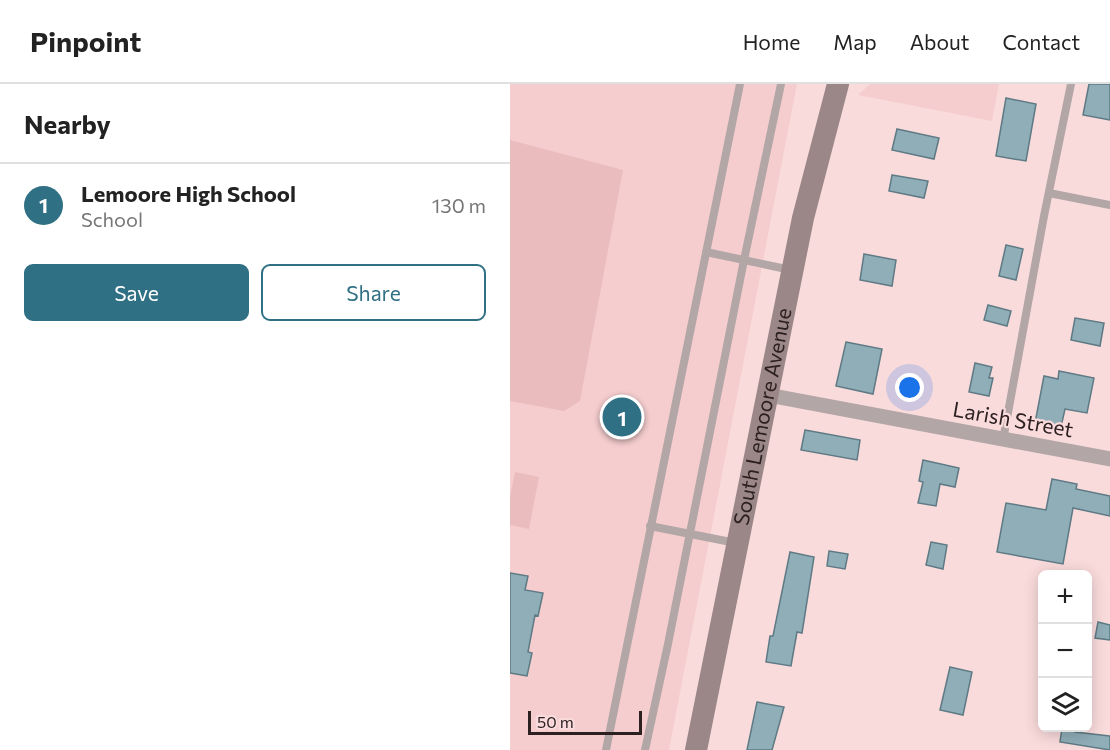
<!DOCTYPE html>
<meta charset="utf-8">
<style>
:root{--surface:#fff;--page:#f6f6f6;--text:#222;--muted:#767676;--line:#e0e0e0;--accent:#307084}
body{margin:0;font-family:Commissioner,sans-serif;background:var(--page);color:var(--text)}
.controls{position:absolute;right:18px;bottom:18px;display:grid;overflow:hidden;border-radius:9px;box-shadow:0 3px 15px #0003}
.controls button{width:54px;height:54px;display:grid;place-items:center;padding:0;border:0;border-bottom:2px solid var(--line);background:var(--surface);color:var(--text);font:30px sans-serif}
.scale{position:absolute;left:18px;bottom:15px;width:114px;box-sizing:border-box;padding-left:6px;border:3px solid #2c2021;border-top:0;font-size:16px;line-height:21px;white-space:nowrap;color:#2c2021;-webkit-text-stroke:4px #fadbdc;paint-order:stroke}
.you{position:absolute;left:400px;top:304px;width:21px;height:21px;margin:-15px;border:4px solid #fff;border-radius:50%;background:#1a73e8;box-shadow:0 0 0 9px #1a73e833}
.badge{display:grid;place-items:center;width:39px;height:39px;border-radius:50%;background:var(--accent);color:#fff;font-size:20px;font-weight:700}
.pin{position:absolute;translate:-50% -50%;border:3px solid #fff;box-shadow:0 2px 6px #0006}
.list{margin:0;padding:0;list-style:none}
h2{display:flex;justify-content:space-between;align-items:center;height:78px;margin:0;padding:0 24px;font-size:26px}
h2 small{font-size:20px;font-weight:400;color:var(--muted)}
.list li{display:grid;grid-template-columns:39px 1fr auto;gap:18px;align-items:center;box-sizing:border-box;height:84px;padding:0 24px;border-top:2px solid var(--line)}
.list b{display:block;font-size:22px;white-space:nowrap}
.list p{margin:0;font-size:20px;white-space:nowrap;color:var(--muted)}
.list em{font-size:20px;font-style:normal;color:var(--muted)}
.actions{display:flex;gap:12px;padding:18px 24px}
.actions a{flex:1;padding:14px 0;border:2px solid var(--accent);border-radius:9px;text-align:center;font-size:21px;color:var(--accent)}
.actions .main{background:var(--accent);color:#fff}
.icon{flex:none;width:33px;height:33px;fill:none;stroke:currentColor;stroke-width:2;stroke-linecap:round;stroke-linejoin:round}
.map{position:relative;flex:none;width:600px;height:666px;overflow:hidden}
header{display:flex;align-items:center;gap:36px;box-sizing:border-box;height:84px;padding:0 30px;background:var(--surface);border-bottom:2px solid var(--line)}
header strong{font-size:28px}
nav{display:flex;gap:33px;margin-inline-start:auto;font-size:21px}
main{display:flex}
aside{flex:1;background:var(--surface)}
.map>svg:first-child{display:block}
.built{fill:#f5cdce}
.green{fill:#eabcbe}
.building{fill:#90aeb8;stroke:#5e7a84;stroke-width:1.5}
.lines{fill:none;stroke-linecap:round;stroke-linejoin:round}
.service{stroke:#b3a6a6;stroke-width:8}
.minor{stroke:#b3a6a6;stroke-width:15}
.secondary{stroke:#9b8788;stroke-width:22}
.labels{text-anchor:middle;stroke-width:4.5;stroke-linejoin:round;paint-order:stroke}
.street-label{font-size:21px;fill:#2c2021;stroke:#fadbdc}
</style>
<header>
<strong>Pinpoint</strong>
<nav><a>Home</a><a>Map</a><a>About</a><a>Contact</a></nav>
</header>
<main>
<aside>
<h2>Nearby<small></small></h2>
<ul class="list">
<li><span class="badge">1</span><div><b>Lemoore High School</b><p>School</p></div><em>130 m</em></li>
</ul>
<div class="actions"><a class="main">Save</a><a>Share</a></div>
</aside>
<div class="map">
<svg width="600" height="666" viewBox="0 0 600 666">
<rect width="100%" height="100%" fill="#fadbdc"/>
<path class="built" d="M 0,0 L 287,0 L 159,666 L 0,666 Z
M 360,0 L 489,0 L 482,37 L 348,11 Z"/>
<path class="green" d="M 0,56 L 113,86 L 70,317 L 54,327 L 0,317 Z
M 5,388 L 29,393 L 19,445 L 0,441 L 0,413 Z"/>
<path class="building" d="M 579,0 L 600,0 L 600,36 L 573,31 Z
M 496,14 L 526,20 L 516,77 L 486,72 Z
M 387,45 L 429,54 L 424,75 L 382,66 Z
M 382,91 L 418,97 L 414,114 L 379,107 Z
M 496,161 L 513,165 L 506,196 L 489,192 Z
M 354,170 L 386,176 L 382,202 L 350,196 Z
M 478,221 L 501,227 L 497,242 L 474,236 Z
M 565,234 L 594,239 L 590,262 L 561,256 Z
M 336,258 L 372,265 L 363,310 L 326,302 Z
M 465,279 L 482,283 L 479,294 L 483,294 L 479,312 L 459,308 Z
M 549,287 L 584,294 L 577,329 L 555,325 L 551,343 L 525,339 L 534,292 L 548,295 Z
M 295,346 L 350,356 L 347,376 L 291,366 Z
M 413,376 L 449,384 L 445,403 L 430,400 L 426,422 L 408,419 L 413,398 L 409,397 Z
M 542,395 L 567,400 L 566,405 L 600,412 L 600,432 L 563,424 L 553,480 L 487,468 L 496,419 L 536,426 Z
M 421,458 L 437,461 L 433,485 L 416,481 Z
M 319,467 L 338,470 L 335,485 L 317,482 Z
M 280,468 L 304,473 L 292,549 L 287,548 L 281,582 L 256,578 L 260,552 L 263,552 Z
M 0,489 L 18,492 L 15,506 L 33,509 L 28,532 L 25,531 L 18,568 L 22,569 L 17,592 L 0,589 Z
M 588,538 L 600,541 L 600,556 L 585,554 Z
M 440,583 L 462,588 L 453,631 L 430,626 Z
M 247,618 L 274,623 L 262,666 L 237,666 Z
M 552,644 L 566,644 L 565,648 L 600,652 L 600,666 L 550,658 Z"/>
<g class="lines">
<path class="service" d="M 539,109 L 600,121
M 196,168 L 281,186
M 493,356 L 534,132 L 561,0
M 140,442 L 226,459
M 96,666 L 230,0
M 135,666 L 158,560 L 234,176 L 271,0"/>
<path class="minor" d="M 258,311 L 600,375"/>
<path class="secondary" id="s1" d="M 186,666 L 293,134 L 328,0"/>
</g>
<g class="labels">
<g class="street-label">
<text dy="7" stroke="none"><textPath href="#s1" startOffset="340">South Lemoore Avenue</textPath></text>
<text transform="translate(503 336) rotate(10)" y="7">Larish Street</text>
</g>
</g>
</svg>
<div class="controls">
<button>+</button>
<button>−</button>
<button><svg class="icon" aria-label="layers" viewBox="0 0 24 24"><path d="M12 4l9 5-9 5-9-5zM3 14l9 5 9-5"/></svg></button>
</div>
<div class="scale">50 m</div>
<div class="you"></div>
<div class="pin badge" style="left:112px;top:333px">1</div>
</div>
</main>
